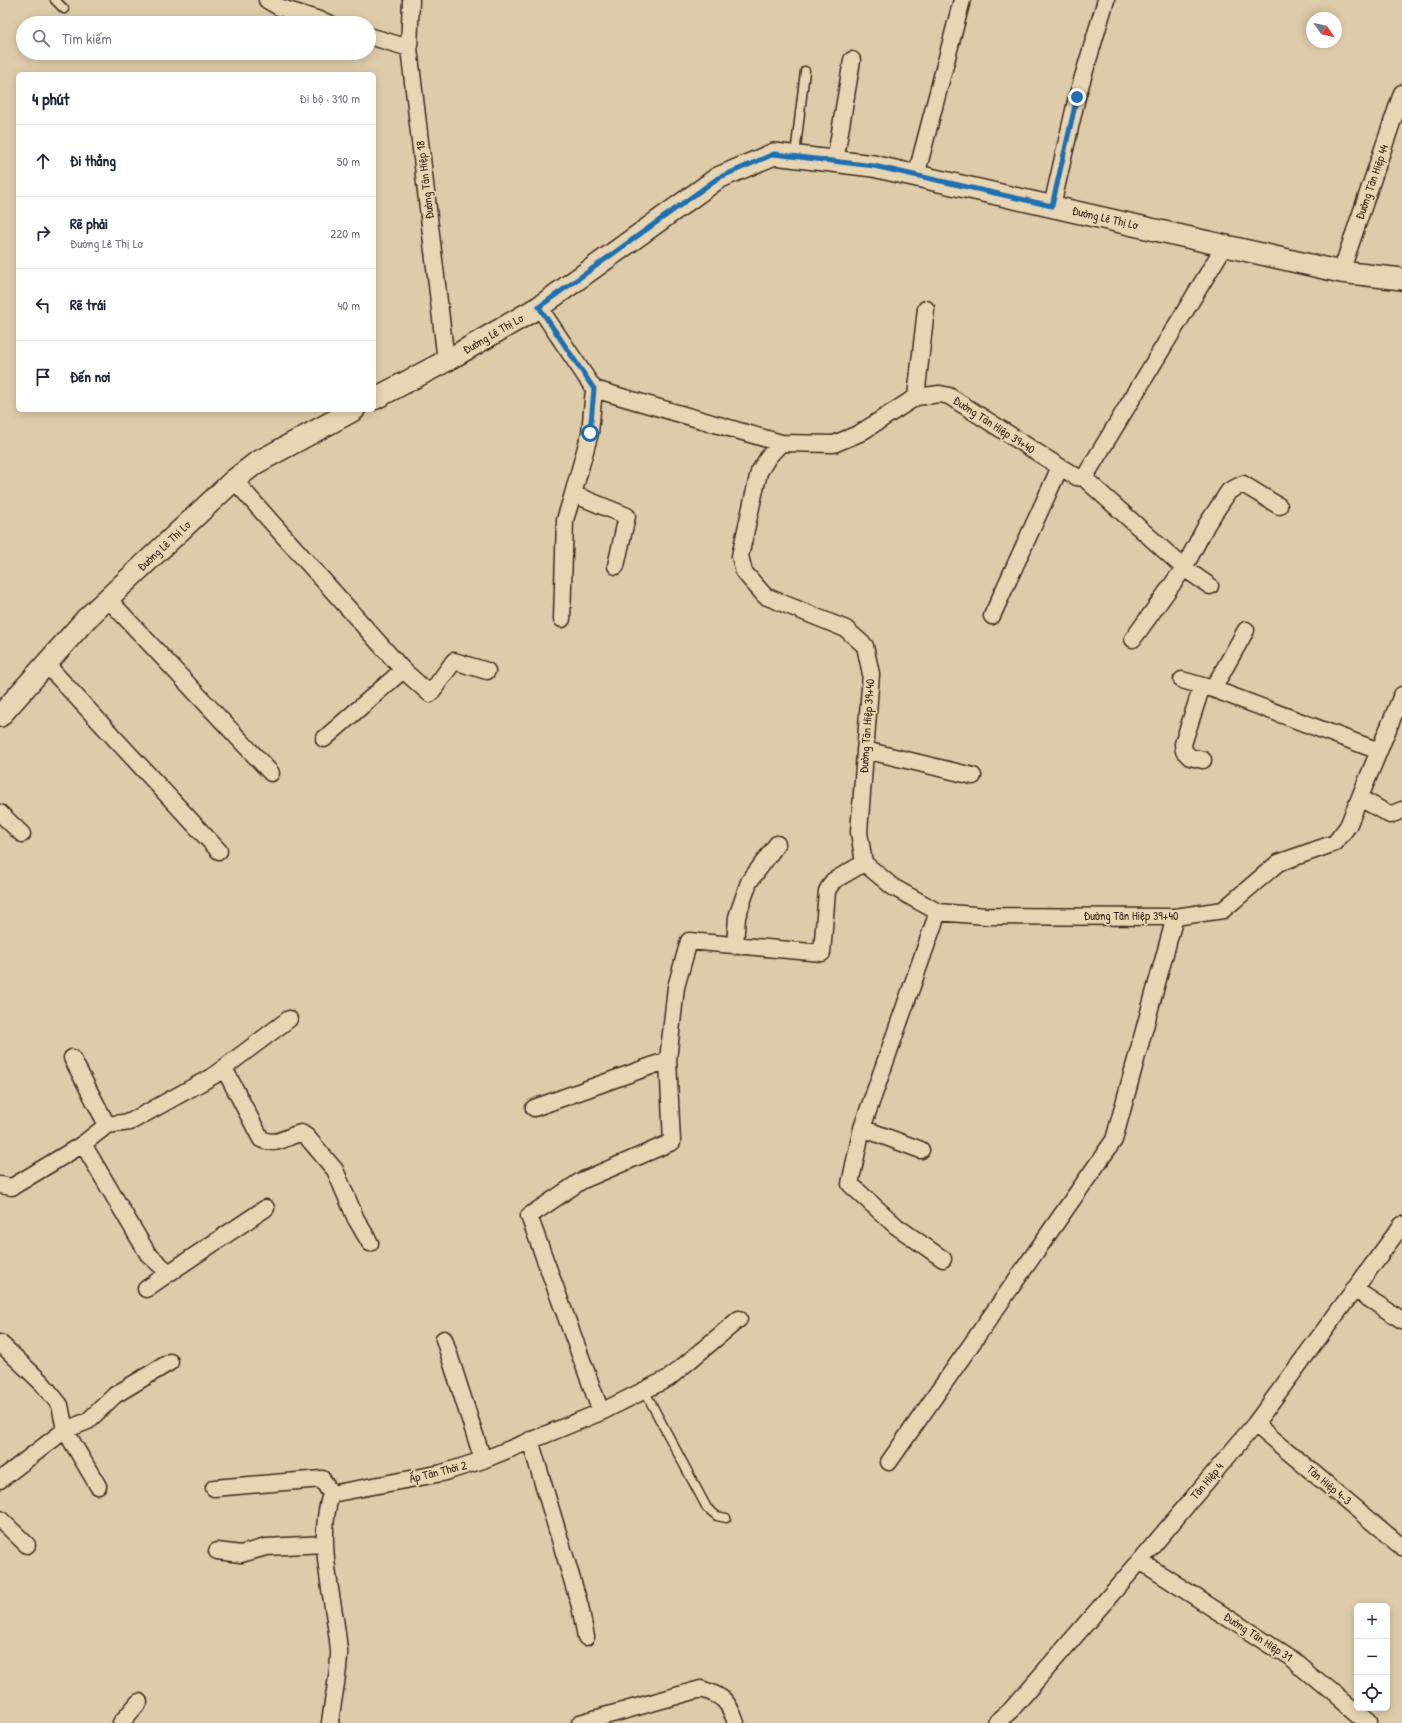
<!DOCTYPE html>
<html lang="vi">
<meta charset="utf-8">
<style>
:root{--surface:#fff;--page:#f6f6f7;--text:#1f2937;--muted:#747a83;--line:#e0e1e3}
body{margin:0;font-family:"Patrick Hand",sans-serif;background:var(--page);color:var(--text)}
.controls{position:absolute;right:12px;bottom:12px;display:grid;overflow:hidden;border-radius:6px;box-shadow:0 2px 10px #0003}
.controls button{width:36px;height:36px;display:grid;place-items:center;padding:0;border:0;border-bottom:1px solid var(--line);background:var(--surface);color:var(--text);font:20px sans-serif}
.compass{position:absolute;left:1306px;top:12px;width:36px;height:36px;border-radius:50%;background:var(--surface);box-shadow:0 2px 10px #0003;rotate:124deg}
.stop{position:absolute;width:12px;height:12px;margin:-9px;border:3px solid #1f6fb2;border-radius:50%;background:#fff}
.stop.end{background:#1f6fb2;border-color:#fff;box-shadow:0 1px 4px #0008}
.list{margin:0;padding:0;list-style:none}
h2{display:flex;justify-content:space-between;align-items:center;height:52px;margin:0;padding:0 16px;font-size:17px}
h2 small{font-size:13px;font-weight:400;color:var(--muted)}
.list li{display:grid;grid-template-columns:26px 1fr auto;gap:12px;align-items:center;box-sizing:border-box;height:72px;padding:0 16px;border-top:1px solid var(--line)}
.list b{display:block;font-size:15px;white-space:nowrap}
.list p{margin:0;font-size:13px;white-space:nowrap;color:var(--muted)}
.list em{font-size:13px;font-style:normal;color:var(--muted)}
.icon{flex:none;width:22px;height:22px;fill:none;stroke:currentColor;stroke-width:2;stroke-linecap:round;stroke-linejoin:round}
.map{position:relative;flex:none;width:1402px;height:1723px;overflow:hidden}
.search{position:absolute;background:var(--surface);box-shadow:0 2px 10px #0003;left:16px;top:16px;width:360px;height:44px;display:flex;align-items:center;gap:10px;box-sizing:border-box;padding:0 14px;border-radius:22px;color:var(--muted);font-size:15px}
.panel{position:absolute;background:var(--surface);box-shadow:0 2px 10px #0003;left:16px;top:72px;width:360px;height:340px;border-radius:6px}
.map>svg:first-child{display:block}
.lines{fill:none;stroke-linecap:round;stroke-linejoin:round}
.service-casing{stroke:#3b2a1e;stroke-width:11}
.minor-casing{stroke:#3b2a1e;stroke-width:19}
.tertiary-casing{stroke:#3b2a1e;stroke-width:24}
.service{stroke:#e8d5b3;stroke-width:8}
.minor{stroke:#e8d5b3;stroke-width:16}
.tertiary{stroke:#e8d5b3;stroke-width:21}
.route{stroke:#1f6fb2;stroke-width:5}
.labels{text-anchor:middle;stroke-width:3.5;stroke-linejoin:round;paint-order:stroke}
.street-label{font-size:12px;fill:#3b2a1e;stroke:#e8d5b3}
</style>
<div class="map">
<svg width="1402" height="1723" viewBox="0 0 1402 1723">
<rect width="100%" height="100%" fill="#decbaa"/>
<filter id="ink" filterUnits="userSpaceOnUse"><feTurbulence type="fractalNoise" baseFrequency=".025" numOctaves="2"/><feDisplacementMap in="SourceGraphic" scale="8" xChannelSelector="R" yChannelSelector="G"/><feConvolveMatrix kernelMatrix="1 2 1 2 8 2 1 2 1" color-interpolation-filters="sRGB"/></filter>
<g filter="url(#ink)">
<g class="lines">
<g class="service-casing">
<path id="service" d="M 55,0 L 64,9
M 795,155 L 805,71
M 644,1390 L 707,1508 L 717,1516 L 726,1518"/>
</g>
<g class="minor-casing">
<path id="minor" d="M 267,0 L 279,7 L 329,23
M 411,0 L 409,48 L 446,361
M 369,36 L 409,48
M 835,162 L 852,60
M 916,176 L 962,0
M 1052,206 L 1077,97 L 1106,0
M 1225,245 L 1084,478 L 1077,477 L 1060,467 L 949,396 L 940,394 L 916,397 L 860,433 L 834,444 L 781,443 L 769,456 L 759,472 L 740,556 L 744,572 L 765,596 L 846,629 L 865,646 L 871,674 L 859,832 L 864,863 L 893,887 L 938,912 L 986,916 L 1175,917 L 1223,910 L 1278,863 L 1335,843 L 1348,826 L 1402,695
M 1341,272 L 1402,93
M 539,307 L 594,389 L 590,433 L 573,494
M 594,389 L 781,443
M 916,397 L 926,309
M 1084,478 L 1184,568 L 1210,586
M 234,480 L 403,670 L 430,694 L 454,661 L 487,671
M 108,599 L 271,773
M 992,616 L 1060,467
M 562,619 L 565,520 L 573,494 L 627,516 L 616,566
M 1133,639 L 1184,568 L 1207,524 L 1229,491 L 1243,484 L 1279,506
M 46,664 L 219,851
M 1182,680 L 1213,689 L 1379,751
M 1202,686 L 1183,744 L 1184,751 L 1190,757 L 1203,760
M 1213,689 L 1246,630
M 324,739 L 403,670
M 865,750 L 973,776
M 1360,798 L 1390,815 L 1402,810
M 0,813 L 22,834
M 938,912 L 862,1128 L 850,1184 L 896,1226 L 943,1259
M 735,946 L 737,917 L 749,882 L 777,844
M 224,1068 L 261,1139 C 277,1147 286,1136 301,1133 L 307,1137 L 335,1170 L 356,1219 L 370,1243
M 534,1108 L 668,1060
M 107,1125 L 130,1122 L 213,1076 L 289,1019
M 862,1128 L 921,1150
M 83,1144 L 148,1254 L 169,1273 L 266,1208
M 0,1185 L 12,1187 L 83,1144 L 107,1125 L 72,1058
M 146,1289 L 169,1273
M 1354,1289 L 1402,1320
M 444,1339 L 483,1460
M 0,1343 L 42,1383 L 60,1405 L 65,1430 L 98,1486
M 601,1412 L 529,1216 L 581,1181 L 672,1142 L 668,1060 L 676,987 L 689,941 L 822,953 L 827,891 L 833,881 L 864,863
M 1255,1424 L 1402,1547
M 530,1440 L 580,1606 L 586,1637
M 889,1462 L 1114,1140 L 1175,917
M 0,1480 L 65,1430 L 88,1421 L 115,1395 L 170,1362
M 214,1488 L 322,1479 L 331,1494
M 0,1519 L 27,1545
M 217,1551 L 241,1554 L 266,1547 L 325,1544
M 1140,1561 L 1293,1660 L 1368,1723
M 121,1723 L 139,1702
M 330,1723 C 332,1703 340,1669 339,1651 C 335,1600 315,1544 331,1494 L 442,1473 L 483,1460 L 601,1412 L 669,1378 L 739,1319
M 580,1723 L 701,1689 C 723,1696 728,1700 736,1723
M 996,1723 L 1011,1710 L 1140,1561 L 1255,1424 L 1402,1225"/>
</g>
<g class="tertiary-casing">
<path id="tertiary" d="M 374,399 L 446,361 L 539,307 L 718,178 L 774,154 L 873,166 L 1341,272 L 1402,279
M 0,716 L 86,619 L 234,480 L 256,463 L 354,410"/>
</g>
<use href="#service" class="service"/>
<use href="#minor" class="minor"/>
<use href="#tertiary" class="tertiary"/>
</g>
</g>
<g class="lines" filter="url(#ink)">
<path class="route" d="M 590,433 L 594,389 L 539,307 L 718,178 L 774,154 L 874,166 L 1052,206 L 1077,97"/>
</g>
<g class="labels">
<g class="street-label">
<text transform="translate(425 180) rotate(-97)" y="4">Đường Tân Hiệp 18</text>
<text transform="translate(1372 182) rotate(-71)" y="4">Đường Tân Hiệp 44</text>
<text transform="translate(1105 218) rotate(13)" y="4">Đường Lê Thị Lơ</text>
<text transform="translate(493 334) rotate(-30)" y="4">Đường Lê Thị Lơ</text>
<text transform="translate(994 425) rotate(33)" y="4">Đường Tân Hiệp 39+40</text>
<text transform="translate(164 546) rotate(-43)" y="4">Đường Lê Thị Lơ</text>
<text transform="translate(867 726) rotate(-86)" y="4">Đường Tân Hiệp 39+40</text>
<text x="1131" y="920">Đường Tân Hiệp 39+40</text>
<text transform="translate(438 1472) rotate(-14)" y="4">Ấp Tân Thới 2</text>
<text transform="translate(1207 1481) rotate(-50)" y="4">Tân Hiệp 4</text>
<text transform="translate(1329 1485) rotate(40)" y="4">Tân Hiệp 4-3</text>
<text transform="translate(1258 1637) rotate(33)" y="4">Đường Tân Hiệp 31</text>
</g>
</g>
</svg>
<div class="controls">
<button>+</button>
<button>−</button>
<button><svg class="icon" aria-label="locate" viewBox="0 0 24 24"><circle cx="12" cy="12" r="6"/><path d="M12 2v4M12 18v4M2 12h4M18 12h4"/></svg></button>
</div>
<svg class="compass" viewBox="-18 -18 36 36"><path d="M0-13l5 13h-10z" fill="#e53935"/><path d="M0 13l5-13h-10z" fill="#747a83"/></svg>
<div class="stop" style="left:590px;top:433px"></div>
<div class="stop end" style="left:1077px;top:97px"></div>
<div class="search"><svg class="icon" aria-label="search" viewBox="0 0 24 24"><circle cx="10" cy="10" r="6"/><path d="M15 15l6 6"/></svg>Tìm kiếm</div>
<section class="panel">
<h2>4 phút<small>Đi bộ · 310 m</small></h2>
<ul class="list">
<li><svg class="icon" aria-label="ahead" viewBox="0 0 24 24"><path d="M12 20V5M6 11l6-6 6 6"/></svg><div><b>Đi thẳng</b></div><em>50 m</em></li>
<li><svg class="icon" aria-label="right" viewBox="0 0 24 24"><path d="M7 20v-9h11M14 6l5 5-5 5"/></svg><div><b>Rẽ phải</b><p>Đường Lê Thị Lơ</p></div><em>220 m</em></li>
<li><svg class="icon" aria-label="left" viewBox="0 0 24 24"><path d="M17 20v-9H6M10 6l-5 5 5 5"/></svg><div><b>Rẽ trái</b></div><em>40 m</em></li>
<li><svg class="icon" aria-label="arrive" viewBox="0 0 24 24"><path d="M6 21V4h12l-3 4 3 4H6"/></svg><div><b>Đến nơi</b></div></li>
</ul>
</section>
</div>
